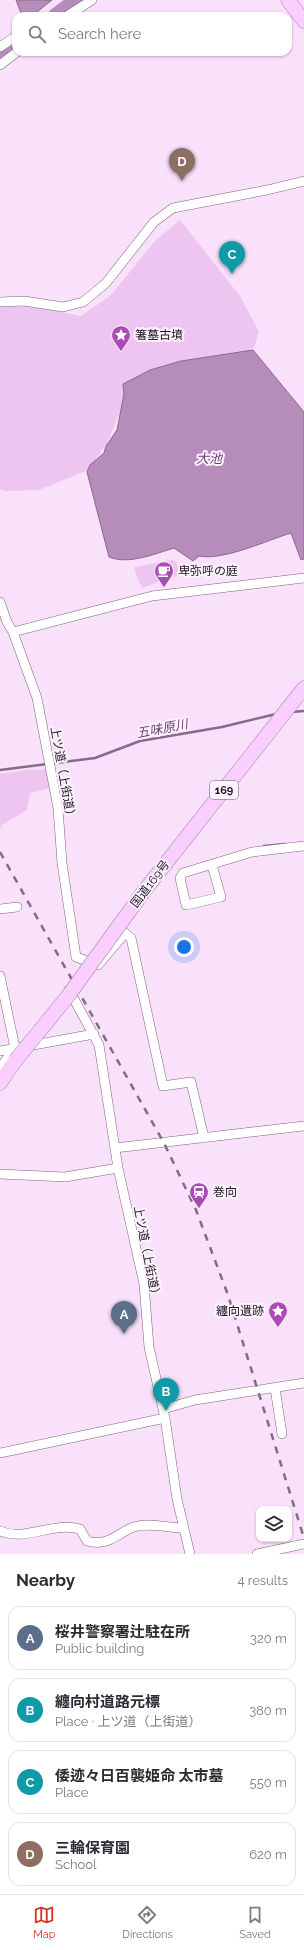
<!DOCTYPE html>
<meta charset="utf-8">
<style>
:root{--surface:#fff;--page:#f7f7f7;--text:#2b2b33;--muted:#7c7c81;--line:#e1e1e2;--accent:#d93025}
body{margin:0;font-family:Raleway,"Noto Sans JP",sans-serif;background:var(--page);color:var(--text)}
.controls{position:absolute;right:12px;bottom:12px;display:grid;overflow:hidden;border-radius:8px;box-shadow:0 1px 3px #0004}
.controls button{width:36px;height:36px;display:grid;place-items:center;padding:0;border:0;border-bottom:1px solid var(--line);background:var(--surface);color:var(--text);font:20px sans-serif}
.you{position:absolute;left:184px;top:947px;width:14px;height:14px;margin:-10px;border:3px solid #fff;border-radius:50%;background:#1a73e8;box-shadow:0 0 0 6px #1a73e833}
.badge{display:grid;place-items:center;width:26px;height:26px;border-radius:50%;background:var(--accent);color:#fff;font-size:13px;font-weight:700}
.pin{position:absolute;translate:-50% -33px;filter:drop-shadow(0 1px 2px #0008)}
.pin::after{content:'';position:absolute;top:21px;width:14px;height:12px;background:inherit;clip-path:polygon(0 0,100% 0,50% 100%)}
.list{margin:0;padding:0;list-style:none}
h2{display:flex;justify-content:space-between;align-items:center;height:52px;margin:0;padding:0 16px;font-size:17px}
h2 small{font-size:13px;font-weight:400;color:var(--muted)}
.list li{display:grid;grid-template-columns:26px 1fr auto;gap:12px;align-items:center;box-sizing:border-box;height:64px;margin:0 8px 8px;padding:0 8px;border:1px solid var(--line);border-radius:12px}
.list b{display:block;font-size:15px;white-space:nowrap}
.list p{margin:0;font-size:13px;white-space:nowrap;color:var(--muted)}
.list em{font-size:13px;font-style:normal;color:var(--muted)}
.icon{flex:none;width:22px;height:22px;fill:none;stroke:currentColor;stroke-width:2;stroke-linecap:round;stroke-linejoin:round}
.map{position:relative;flex:none;width:304px;height:1554px;overflow:hidden}
.search{position:absolute;background:var(--surface);box-shadow:0 1px 3px #0004;left:12px;right:12px;top:12px;height:44px;display:flex;align-items:center;gap:10px;box-sizing:border-box;padding:0 14px;border-radius:12px;color:var(--muted);font-size:15px}
.sheet{height:340px;background:var(--surface)}
nav{display:flex;justify-content:space-around;align-items:center;box-sizing:border-box;height:56px;border-top:1px solid var(--line);background:var(--surface);font-size:11px;color:var(--muted)}
nav a{display:grid;justify-items:center;gap:2px}
nav .on{color:var(--accent)}
.map>svg:first-child{display:block}
.green{fill:#edc5f0}
.water{fill:#b68cba;stroke:#89698c}
.lines{fill:none;stroke-linecap:round;stroke-linejoin:round}
.stream{stroke:#89698c;stroke-width:2.5}
.river{stroke:#b68cba;stroke-width:15}
.minor-casing{stroke:#7b657d;stroke-width:10}
.trunk-casing{stroke:#ad86b0;stroke-width:15}
.minor{stroke:#fff;stroke-width:9}
.trunk{stroke:#facefe;stroke-width:14}
.rail{stroke:#7e6e7f;stroke-width:2.5;stroke-dasharray:7 7;stroke-linecap:butt}
.trunk-bridge-casing{stroke:#ad86b0;stroke-width:15;stroke-linecap:butt}
.trunk-bridge{stroke:#facefe;stroke-width:14}
.labels{text-anchor:middle;stroke-width:4;stroke-linejoin:round;paint-order:stroke}
.shield{fill:#fdf3fe;stroke:#625963;stroke-width:1}
.shield-label{font-size:11px;font-weight:bold;fill:#201720}
.poi-label{font-size:12px;fill:#201720;stroke:#fdf3fe;text-anchor:start}
.street-label{font-size:12px;fill:#201720;stroke:#fdf3fe}
.water-label{font-size:13px;font-style:italic;fill:#75407a;stroke:#fdf3fe}
</style>
<div class="map">
<svg width="304" height="1554" viewBox="0 0 304 1554">
<rect width="100%" height="100%" fill="#f9e0fb"/>
<path class="green" d="M 180,220 L 240,296 L 259,332 L 254,348 L 230,356 L 134,378 L 107,443 L 88,470 L 39,490 L 5,491 L 0,489 L 0,307 L 31,306 L 81,316 L 110,296 L 155,241 Z
M 172,560 L 175,561 L 182,574 L 142,588 L 135,572 L 135,567 Z
M 47,769 L 50,788 L 30,793 L 27,810 L 2,825 L 0,829 L 0,774 L 28,770 Z"/>
<path class="water" d="M 16,0 L 52,0 L 32,16 L 22,16 Z
M 253,350 L 304,412 L 304,559 L 301,560 L 291,533 C 268,540 223,561 199,556 L 193,561 L 174,548 C 154,554 129,565 109,557 L 87,472 L 90,465 L 104,453 L 106,446 L 117,430 L 124,394 L 123,384 L 150,370 L 181,361 Z"/>
<g class="lines">
<path class="stream" d="M 291,712 L 304,711
M 0,770 L 95,758 L 140,741 L 222,727 L 276,714
M 264,846 L 285,844"/>
<path class="river" d="M 55,16 L 76,0
M 0,54 L 16,45"/>
<g class="minor-casing">
<path id="minor" d="M 67,16 L 92,0
M 0,47 L 16,36
M 0,65 L 17,52
M 0,302 L 24,301 L 63,307 L 83,302 L 106,283 L 154,222 L 173,208 L 267,190 L 304,181
M 0,602 L 7,622 L 13,632 L 37,698 L 58,808 L 62,863 L 76,957 L 98,965 L 125,933 L 131,938 L 163,1086 L 191,1082 L 204,1138
M 13,632 L 152,596 L 304,578
M 212,865 L 221,897 L 186,905 L 180,878 L 183,873 L 252,852 L 304,846
M 0,909 L 17,907
M 0,976 L 15,1048 L 0,1068
M 69,990 L 99,1045 L 118,1168 L 144,1284 L 149,1347 L 165,1418 L 177,1499 L 190,1554
M 0,1051 L 94,1034
M 115,1148 L 304,1126
M 0,1174 L 65,1177 L 118,1168
M 275,1388 L 282,1434
M 163,1409 L 195,1400 L 304,1383
M 0,1453 L 165,1418
M 0,1531 C 26,1542 53,1521 80,1529 L 87,1541 C 109,1547 117,1533 134,1527 C 149,1522 168,1528 184,1528
M 257,1554 L 304,1544"/>
</g>
<g class="trunk-casing">
<path id="trunk" d="M 288,0 L 304,21
M 144,891 L 304,688
M 0,1083 L 15,1061"/>
</g>
<use href="#minor" class="minor"/>
<use href="#trunk" class="trunk"/>
<path class="rail" d="M 0,852 L 164,1143 L 196,1210 L 228,1295 L 304,1538"/>
<g class="trunk-bridge-casing">
<path id="trunk-bridge" d="M 15,1061 L 68,996 L 144,891"/>
</g>
<use href="#trunk-bridge" class="trunk-bridge"/>
</g>
<defs>
<g id="sight-pin" transform="scale(1)"><path d="M0 17L-7.5 6A9.5 9.5 0 1 1 7.5 6Z" fill="#aa4cb5" stroke="#fdf3fe"/><path d="M0-6L1.8-2.2L6-1.7L2.9 1.2L3.7 5.4L0 3.3L-3.7 5.4L-2.9 1.2L-6-1.7L-1.8-2.2Z" fill="#fff"/></g>
<g id="cafe-pin" transform="scale(1)"><path d="M0 17L-7.5 6A9.5 9.5 0 1 1 7.5 6Z" fill="#aa4cb5" stroke="#fdf3fe"/><path d="M-5.5-4.5H6V0H3Q3 3.5 0 3.5H-2.5Q-5.5 3.5-5.5 0ZM3-3.2v2h1.7v-2ZM-6 4.5H4V6H-6Z" fill="#fff"/></g>
<g id="station-pin" transform="scale(1)"><path d="M0 17L-7.5 6A9.5 9.5 0 1 1 7.5 6Z" fill="#aa4cb5" stroke="#fdf3fe"/><path d="M-3-6H3Q5-6 5-4V2Q5 4 3 4L4.5 6H3L1.5 4h-3L-3 6H-4.5L-3 4Q-5 4-5 2V-4Q-5-6-3-6ZM-3.5-4v3h7v-3ZM-3.5 1v1.5H-2V1ZM2 1v1.5H3.5V1Z" fill="#fff"/></g>
</defs>
<g fill-rule="evenodd">
<use href="#sight-pin" x="121" y="335"/>
<use href="#cafe-pin" x="164" y="571"/>
<use href="#station-pin" x="199" y="1192"/>
<use href="#sight-pin" x="278" y="1311"/>
</g>
<g class="labels">
<rect class="shield" x="210" y="781" width="28" height="18" rx="3"/>
<g class="shield-label">
<text x="224" y="794">169</text>
</g>
<g class="poi-label">
<text x="135" y="339">箸墓古墳</text>
<text x="178" y="575">卑弥呼の庭</text>
<text x="213" y="1196">巻向</text>
<text x="264" y="1315" text-anchor="end">纏向遺跡</text>
</g>
<g class="street-label">
<text transform="translate(63 774) rotate(80)" y="4">上ツ道（上街道）</text>
<text transform="translate(150 884) rotate(-53)" y="4">国道169号</text>
<text transform="translate(147 1253) rotate(79)" y="4">上ツ道（上街道）</text>
</g>
<g class="water-label">
<text x="209" y="463">大池</text>
<text transform="translate(162 728) rotate(-11)" y="5">五味原川</text>
</g>
</g>
</svg>
<div class="controls">
<button><svg class="icon" aria-label="layers" viewBox="0 0 24 24"><path d="M12 4l9 5-9 5-9-5zM3 14l9 5 9-5"/></svg></button>
</div>
<div class="you"></div>
<div class="pin badge" style="left:124px;top:1334px;background:#5c6f8a">A</div>
<div class="pin badge" style="left:166px;top:1411px;background:#0f9aa8">B</div>
<div class="pin badge" style="left:232px;top:274px;background:#0f9aa8">C</div>
<div class="pin badge" style="left:182px;top:181px;background:#8d6e63">D</div>
<div class="search"><svg class="icon" aria-label="search" viewBox="0 0 24 24"><circle cx="10" cy="10" r="6"/><path d="M15 15l6 6"/></svg>Search here</div>
</div>
<section class="sheet">
<h2>Nearby<small>4 results</small></h2>
<ul class="list">
<li><span class="badge" style="background:#5c6f8a">A</span><div><b>桜井警察署辻駐在所</b><p>Public building</p></div><em>320 m</em></li>
<li><span class="badge" style="background:#0f9aa8">B</span><div><b>纏向村道路元標</b><p>Place · 上ツ道（上街道）</p></div><em>380 m</em></li>
<li><span class="badge" style="background:#0f9aa8">C</span><div><b>倭迹々日百襲姫命 太市墓</b><p>Place</p></div><em>550 m</em></li>
<li><span class="badge" style="background:#8d6e63">D</span><div><b>三輪保育園</b><p>School</p></div><em>620 m</em></li>
</ul>
</section>
<nav>
<a class="on"><svg class="icon" aria-label="map" viewBox="0 0 24 24"><path d="M3 6l6-2 6 2 6-2v14l-6 2-6-2-6 2zM9 4v14M15 6v14"/></svg>Map</a>
<a><svg class="icon" aria-label="directions" viewBox="0 0 24 24"><path d="M12 3l9 9-9 9-9-9zM9 14v-3h6M13 9l2 2-2 2"/></svg>Directions</a>
<a><svg class="icon" aria-label="saved" viewBox="0 0 24 24"><path d="M7 4h10v16l-5-4-5 4z"/></svg>Saved</a>
</nav>
